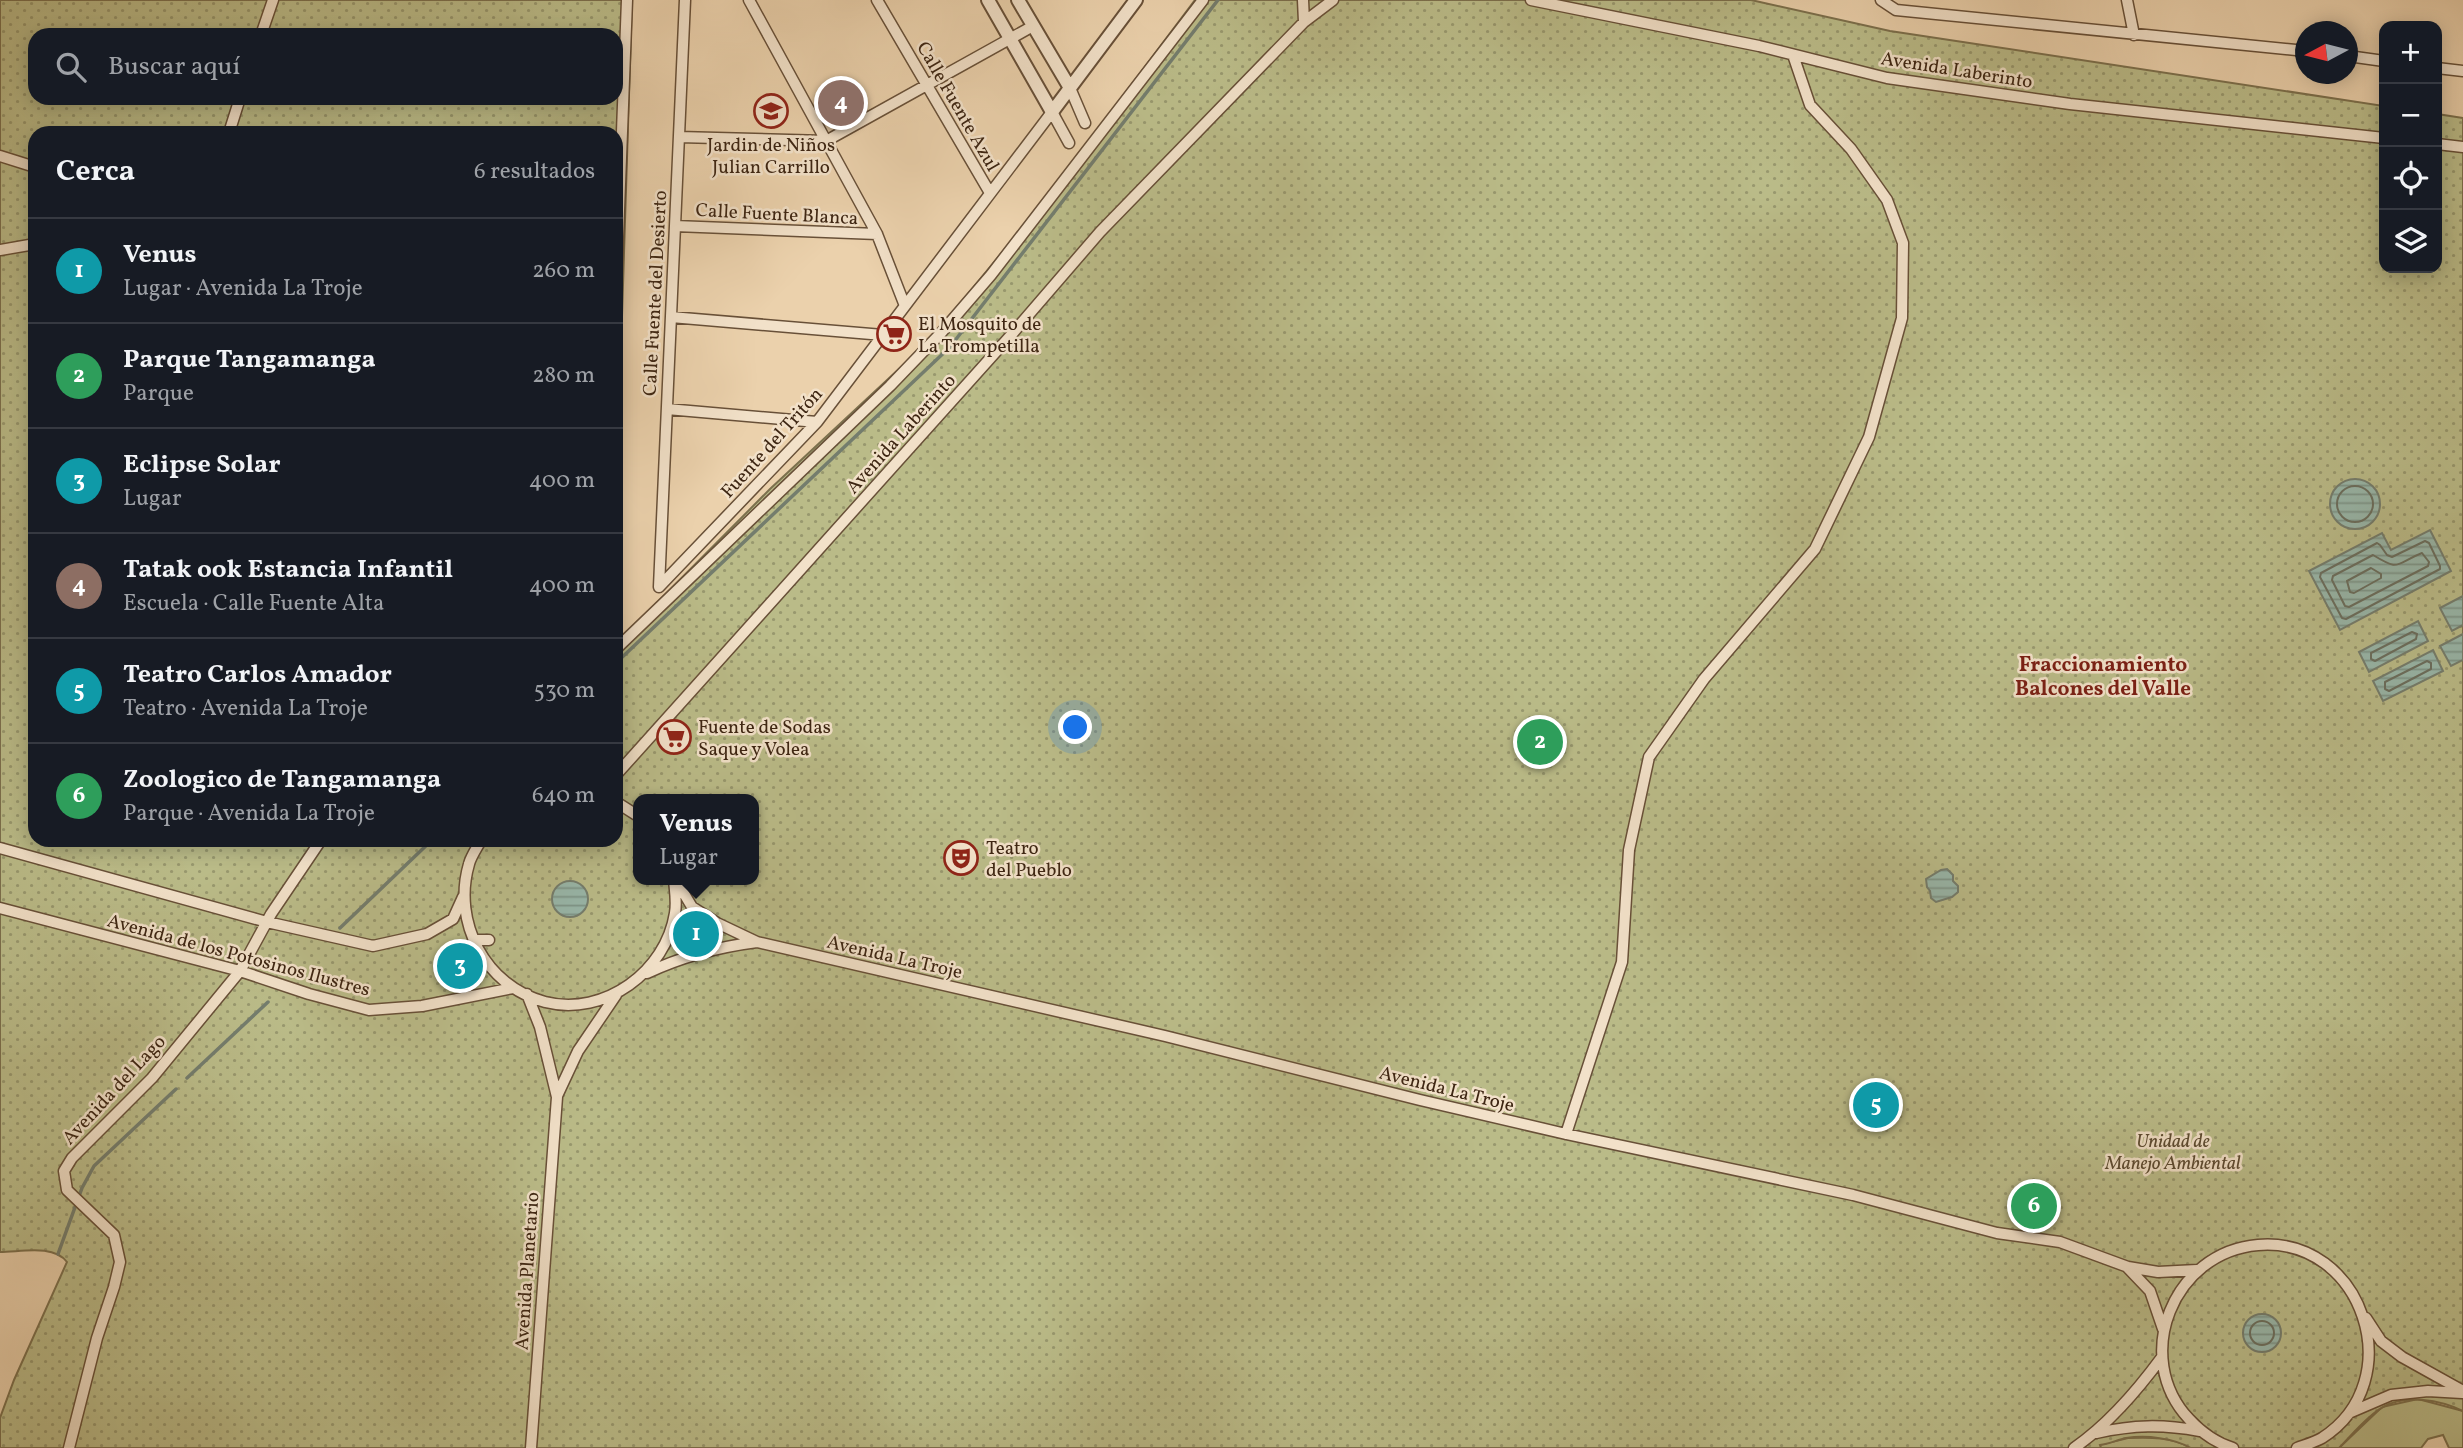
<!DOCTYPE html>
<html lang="es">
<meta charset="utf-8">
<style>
:root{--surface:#171b24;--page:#242831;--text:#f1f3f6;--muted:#9ea1a6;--line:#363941;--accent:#2563eb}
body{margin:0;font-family:Vollkorn,serif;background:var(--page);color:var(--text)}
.controls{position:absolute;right:21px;top:21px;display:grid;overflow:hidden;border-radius:14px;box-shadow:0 4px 18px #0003}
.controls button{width:63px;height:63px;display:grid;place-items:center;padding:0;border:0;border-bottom:2px solid var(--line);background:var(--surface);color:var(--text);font:35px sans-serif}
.compass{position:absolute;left:2295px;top:21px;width:63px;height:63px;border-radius:50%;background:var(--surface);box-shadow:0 4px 18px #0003;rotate:263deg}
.you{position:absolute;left:1076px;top:728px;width:24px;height:24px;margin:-18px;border:5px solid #fff;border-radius:50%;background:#1a73e8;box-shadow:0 0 0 10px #1a73e833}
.badge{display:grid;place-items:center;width:46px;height:46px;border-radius:50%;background:var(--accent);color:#fff;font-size:23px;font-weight:700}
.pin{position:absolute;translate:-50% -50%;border:4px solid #fff;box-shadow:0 2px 7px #0006}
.popup{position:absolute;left:633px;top:794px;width:126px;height:91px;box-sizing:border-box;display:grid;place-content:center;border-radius:14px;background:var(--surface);filter:drop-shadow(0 2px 5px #0005);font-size:23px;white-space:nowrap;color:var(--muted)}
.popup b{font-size:26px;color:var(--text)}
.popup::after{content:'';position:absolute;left:50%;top:100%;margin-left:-14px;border:14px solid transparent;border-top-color:var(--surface)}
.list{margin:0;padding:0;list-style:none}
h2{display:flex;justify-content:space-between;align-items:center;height:91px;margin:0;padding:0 28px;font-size:30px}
h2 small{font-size:23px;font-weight:400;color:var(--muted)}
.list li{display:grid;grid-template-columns:46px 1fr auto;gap:21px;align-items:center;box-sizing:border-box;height:105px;padding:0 28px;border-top:2px solid var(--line)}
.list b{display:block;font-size:26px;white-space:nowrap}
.list p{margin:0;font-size:23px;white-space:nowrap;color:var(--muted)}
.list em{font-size:23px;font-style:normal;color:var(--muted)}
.icon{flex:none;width:38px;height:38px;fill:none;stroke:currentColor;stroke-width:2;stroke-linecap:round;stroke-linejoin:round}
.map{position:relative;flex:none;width:2463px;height:1448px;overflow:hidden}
.search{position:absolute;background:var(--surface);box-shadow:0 4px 18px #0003;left:28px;top:28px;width:595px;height:77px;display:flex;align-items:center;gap:18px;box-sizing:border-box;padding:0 24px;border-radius:21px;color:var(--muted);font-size:26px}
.panel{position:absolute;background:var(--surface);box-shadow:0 4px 18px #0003;left:28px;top:126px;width:595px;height:721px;border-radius:21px}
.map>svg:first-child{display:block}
.green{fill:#babb88;stroke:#7c704d;stroke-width:2}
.park{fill:url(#park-dots);stroke:#7c704d;stroke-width:2;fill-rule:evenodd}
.water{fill:url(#water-rules);stroke:#747d6d;stroke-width:2}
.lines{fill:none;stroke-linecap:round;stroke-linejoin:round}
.shore{stroke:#6a6e5e;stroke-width:2}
.stream{stroke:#747d6d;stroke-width:3.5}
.minor-casing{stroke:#685038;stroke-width:13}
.tertiary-casing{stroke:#685038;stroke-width:16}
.minor{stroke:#f2e1c9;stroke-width:10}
.tertiary{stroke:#f2e1c9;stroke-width:12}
.labels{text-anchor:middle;stroke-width:5;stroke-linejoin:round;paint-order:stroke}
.street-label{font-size:19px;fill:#3d2512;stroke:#f2e1c9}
.poi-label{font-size:19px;fill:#3d2512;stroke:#f2e1c9;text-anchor:start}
.park-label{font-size:19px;font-style:italic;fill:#5c4a30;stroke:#f2e1c9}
.neighbourhood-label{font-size:21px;font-weight:bold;fill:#7a1f14;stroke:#f2e1c9}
</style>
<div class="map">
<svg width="2463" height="1448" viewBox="0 0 2463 1448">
<defs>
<pattern id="park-dots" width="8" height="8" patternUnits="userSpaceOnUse" patternTransform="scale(1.75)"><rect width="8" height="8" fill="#babb88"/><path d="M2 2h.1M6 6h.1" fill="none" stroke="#98986e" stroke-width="1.8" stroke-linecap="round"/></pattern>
<pattern id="water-rules" width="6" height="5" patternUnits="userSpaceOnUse" patternTransform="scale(1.75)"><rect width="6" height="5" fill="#98b7aa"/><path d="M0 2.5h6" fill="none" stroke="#7d9589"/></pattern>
</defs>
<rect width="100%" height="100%" fill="#ebd1ac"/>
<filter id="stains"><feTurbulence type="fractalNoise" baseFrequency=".00286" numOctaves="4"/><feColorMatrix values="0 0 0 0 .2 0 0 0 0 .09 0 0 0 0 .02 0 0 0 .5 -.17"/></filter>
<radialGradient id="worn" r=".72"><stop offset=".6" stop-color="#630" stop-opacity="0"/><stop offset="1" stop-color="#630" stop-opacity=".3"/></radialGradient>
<path class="green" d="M 2418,1399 L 2463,1411 L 2463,1448 L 2449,1448 L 2443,1435 L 2428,1439 L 2421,1448 L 2339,1448 L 2382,1407 Z
M 2128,1438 C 2150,1437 2172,1437 2191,1448 L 2101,1448 L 2099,1445 Z"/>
<path class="park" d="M 0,0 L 632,0 L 616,506 L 616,133 L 35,133 L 35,840 L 616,840 L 616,644 L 770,489 L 915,354 L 944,323 L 1041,205 L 1195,0 L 1751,0 L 1890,31 L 2384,106 L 2384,268 L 2437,268 L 2437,114 L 2463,118 L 2463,1411 C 2440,1400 2407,1394 2383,1407 C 2367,1416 2352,1435 2339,1448 L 2191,1448 C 2173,1438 2147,1435 2126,1438 C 2117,1440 2109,1444 2100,1445 L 2101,1448 L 0,1448 L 0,1418 L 14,1380 L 67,1262 C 53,1244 21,1252 0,1252 ZM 35,35 L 616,35 L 616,98 L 35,98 ZM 638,799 L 754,799 L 754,880 L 638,880 Z"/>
<path class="water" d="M2330 504a25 25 0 1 1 50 0a25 25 0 1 1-50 0Z
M 2430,530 L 2451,571 L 2340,630 L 2309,571 L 2382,533 L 2391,550 Z
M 2463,596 L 2463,625 L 2452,631 L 2440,608 Z
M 2418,621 L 2428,641 L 2369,672 L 2359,652 Z
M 2463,634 L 2463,660 L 2451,666 L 2440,646 Z
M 2433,650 L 2443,671 L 2383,701 L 2373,681 Z
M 1947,869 L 1953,875 L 1953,881 L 1958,886 L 1958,892 L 1952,897 L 1936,902 L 1931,898 L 1930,891 L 1927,887 L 1926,879 L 1941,870 Z
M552 899a18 18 0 1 1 36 0a18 18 0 1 1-36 0Z
M2243 1333a19 19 0 1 1 38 0a19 19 0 1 1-38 0Z"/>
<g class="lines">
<path class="shore" d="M2337 504a18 18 0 1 1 36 0a18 18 0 1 1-36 0Z
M 2425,541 L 2429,543 L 2440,566 L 2440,569 L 2346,619 L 2342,618 L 2320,577 L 2321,573 L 2377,543 L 2380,545 L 2387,555 L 2392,557 Z
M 2422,553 L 2429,562 L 2428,566 L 2349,607 L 2345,606 L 2332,580 L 2333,576 L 2373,555 C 2401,572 2394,564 2422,553 Z
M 2371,568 L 2381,574 L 2381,578 L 2354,593 L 2350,592 L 2347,581 Z
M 2412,632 L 2417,634 L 2416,639 L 2375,661 L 2371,659 L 2371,653 Z
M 2427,661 L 2431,663 L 2431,669 L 2389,691 L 2385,689 L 2385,682 Z
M2250 1333a12 12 0 1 1 24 0a12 12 0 1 1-24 0Z"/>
<path class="stream" d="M 616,663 L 950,347 L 1218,0
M 340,928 L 432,840
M 187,1078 L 268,1002
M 58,1254 L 82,1188 L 94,1166 L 176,1089"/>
<g class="minor-casing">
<path id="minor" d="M 749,0 L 877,234 L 905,306
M 877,0 L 990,193
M 1303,0 L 1304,22
M 1531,0 L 1759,46 L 1887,78 L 2070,104 L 2384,138
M 1881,0 L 1896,10 L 2306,51
M 2127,0 L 2134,35
M 261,35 L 273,0
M 2348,56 L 2384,61
M 2437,68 L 2463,71
M 1070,88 L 1085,123
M 229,133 L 240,98
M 679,137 L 826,141 L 1033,26
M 2437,144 L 2463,147
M 0,156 L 35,167
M 675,226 L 877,234
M 0,250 L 35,244
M 616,289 L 627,0
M 671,317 L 883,335
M 667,409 L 817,422
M 659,587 L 817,422 L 1052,112 L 1069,143
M 659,587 L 685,0
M 616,649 L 890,386 L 941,333 L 991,275 L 1203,0
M 616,775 L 1012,334 L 1100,232 L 1304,22 L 1333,0
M 616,802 L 638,816
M 481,840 C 477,848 471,856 469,864 C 452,922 485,986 545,1002 C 605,1017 666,971 675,913 C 677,902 675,891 674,880
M 0,848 L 267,922 L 373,946 L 427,934 L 453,919 L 463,897
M 676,880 L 692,907 L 717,923 L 757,942 L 1165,1036 L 1420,1100 L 1566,1134 L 1853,1195 L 1997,1233 L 2060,1242 L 2128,1267 L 2158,1272 L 2197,1270
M 0,908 L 240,971 L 309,994 L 369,1010 L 422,1006 L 513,988
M 473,940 L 489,940
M 647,973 C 683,956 718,947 757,942
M 527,994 L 540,1027 L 557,1097 L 531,1448
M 557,1096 L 578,1051 L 616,995
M 1566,1134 L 1622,962 L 1629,850 L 1649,757 L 1704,679 L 1815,549 L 1869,437 L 1902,318 L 1903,243 L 1887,200 L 1851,149 L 1810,105 L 1793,55
M 2128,1268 L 2150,1291 L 2163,1329
M 2366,1318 L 2381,1341 L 2402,1357 L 2463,1391
M 2349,1413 L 2391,1395 L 2428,1391 L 2462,1393
M 2096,1433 C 2134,1425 2161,1424 2200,1431
M 69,1448 L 97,1338 L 114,1287 L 120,1262 L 114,1235 L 67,1190 L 64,1171 L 72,1158 L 152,1078 L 240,971 L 271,914 L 321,840
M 2074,1448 C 2109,1424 2137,1391 2162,1357
M 2233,1448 C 2216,1443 2201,1432 2189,1419 C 2131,1357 2173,1252 2258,1245 C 2363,1236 2411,1381 2322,1438 C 2315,1442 2305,1445 2297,1448"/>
</g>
<g class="tertiary-casing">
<path id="tertiary" d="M 988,0 L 1052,112 L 1136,0
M 1018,0 L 1070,88"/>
</g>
<use href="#minor" class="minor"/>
<use href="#tertiary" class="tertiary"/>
</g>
<defs>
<g id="school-ring" transform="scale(1.75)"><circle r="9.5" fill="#f2e1c9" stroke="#8f2418" stroke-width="1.5"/><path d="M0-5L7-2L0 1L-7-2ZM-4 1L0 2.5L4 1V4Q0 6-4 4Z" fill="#8f2418"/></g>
<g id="supermarket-ring" transform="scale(1.75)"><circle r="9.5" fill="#f2e1c9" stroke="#8f2418" stroke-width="1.5"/><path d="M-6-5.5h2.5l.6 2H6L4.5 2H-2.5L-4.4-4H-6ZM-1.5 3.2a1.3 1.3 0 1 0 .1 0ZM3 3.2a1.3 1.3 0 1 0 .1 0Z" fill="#8f2418"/></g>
<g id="theatre-ring" transform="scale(1.75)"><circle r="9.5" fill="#f2e1c9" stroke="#8f2418" stroke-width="1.5"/><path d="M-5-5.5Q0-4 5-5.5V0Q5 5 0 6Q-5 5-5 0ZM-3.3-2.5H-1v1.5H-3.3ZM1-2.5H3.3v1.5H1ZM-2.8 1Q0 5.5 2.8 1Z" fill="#8f2418"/></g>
</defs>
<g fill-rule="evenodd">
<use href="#school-ring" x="771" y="111"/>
<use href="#supermarket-ring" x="894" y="334"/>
<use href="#supermarket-ring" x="674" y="737"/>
<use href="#theatre-ring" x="961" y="858"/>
</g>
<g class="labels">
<g class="street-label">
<text transform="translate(1957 69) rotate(9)" y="7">Avenida Laberinto</text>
<text transform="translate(959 106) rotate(60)" y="7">Calle Fuente Azul</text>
<text transform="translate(777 213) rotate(3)" y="7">Calle Fuente Blanca</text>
<text transform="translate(654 293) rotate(-87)" y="7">Calle Fuente del Desierto</text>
<text transform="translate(900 433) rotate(-48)" y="7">Avenida Laberinto</text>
<text transform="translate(771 442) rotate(-48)" y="7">Fuente del Tritón</text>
<text transform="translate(239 954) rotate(15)" y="7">Avenida de los Potosinos Ilustres</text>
<text transform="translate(895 956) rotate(13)" y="7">Avenida La Troje</text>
<text transform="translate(1447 1088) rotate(14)" y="7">Avenida La Troje</text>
<text transform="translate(113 1089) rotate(-47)" y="7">Avenida del Lago</text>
<text transform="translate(526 1271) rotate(-86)" y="7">Avenida Planetario</text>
</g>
<g class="poi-label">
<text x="771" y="151" text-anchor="middle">Jardin de Niños<tspan x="771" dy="22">Julian Carrillo</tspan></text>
<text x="918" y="330">El Mosquito de<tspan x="918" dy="22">La Trompetilla</tspan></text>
<text x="698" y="733">Fuente de Sodas<tspan x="698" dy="22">Saque y Volea</tspan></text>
<text x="986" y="854">Teatro<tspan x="986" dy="22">del Pueblo</tspan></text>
</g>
<g class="park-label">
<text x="2173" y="1147">Unidad de<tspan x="2173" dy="22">Manejo Ambiental</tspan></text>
</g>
<g class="neighbourhood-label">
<text x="2103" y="671">Fraccionamiento<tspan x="2103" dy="24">Balcones del Valle</tspan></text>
</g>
</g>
<rect width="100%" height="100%" filter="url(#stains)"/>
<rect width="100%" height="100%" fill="url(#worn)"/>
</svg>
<div class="controls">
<button>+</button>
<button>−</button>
<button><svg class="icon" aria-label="locate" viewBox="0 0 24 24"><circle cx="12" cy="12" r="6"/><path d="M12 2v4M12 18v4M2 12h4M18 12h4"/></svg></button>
<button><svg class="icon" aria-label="layers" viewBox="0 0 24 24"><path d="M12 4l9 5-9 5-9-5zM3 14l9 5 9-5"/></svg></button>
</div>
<svg class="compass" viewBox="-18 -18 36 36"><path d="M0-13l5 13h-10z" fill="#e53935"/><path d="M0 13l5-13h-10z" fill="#9ea1a6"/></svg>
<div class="you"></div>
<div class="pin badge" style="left:696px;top:934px;background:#0f9aa8">1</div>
<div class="popup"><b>Venus</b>Lugar</div>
<div class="pin badge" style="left:1540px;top:742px;background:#2e9e5b">2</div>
<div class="pin badge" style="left:460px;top:966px;background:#0f9aa8">3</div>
<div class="pin badge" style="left:841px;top:103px;background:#8d6e63">4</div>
<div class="pin badge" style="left:1876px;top:1105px;background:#0f9aa8">5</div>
<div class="pin badge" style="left:2034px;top:1206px;background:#2e9e5b">6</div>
<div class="search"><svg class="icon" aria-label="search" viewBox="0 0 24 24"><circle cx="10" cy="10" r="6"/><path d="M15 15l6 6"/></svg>Buscar aquí</div>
<section class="panel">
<h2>Cerca<small>6 resultados</small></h2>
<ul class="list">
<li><span class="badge" style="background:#0f9aa8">1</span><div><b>Venus</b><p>Lugar · Avenida La Troje</p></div><em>260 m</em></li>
<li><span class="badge" style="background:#2e9e5b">2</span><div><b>Parque Tangamanga</b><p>Parque</p></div><em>280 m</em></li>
<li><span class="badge" style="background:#0f9aa8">3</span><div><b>Eclipse Solar</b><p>Lugar</p></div><em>400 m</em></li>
<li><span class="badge" style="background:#8d6e63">4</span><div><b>Tatak ook Estancia Infantil</b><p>Escuela · Calle Fuente Alta</p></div><em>400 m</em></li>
<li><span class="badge" style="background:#0f9aa8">5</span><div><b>Teatro Carlos Amador</b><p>Teatro · Avenida La Troje</p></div><em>530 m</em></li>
<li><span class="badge" style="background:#2e9e5b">6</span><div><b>Zoologico de Tangamanga</b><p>Parque · Avenida La Troje</p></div><em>640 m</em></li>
</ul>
</section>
</div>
